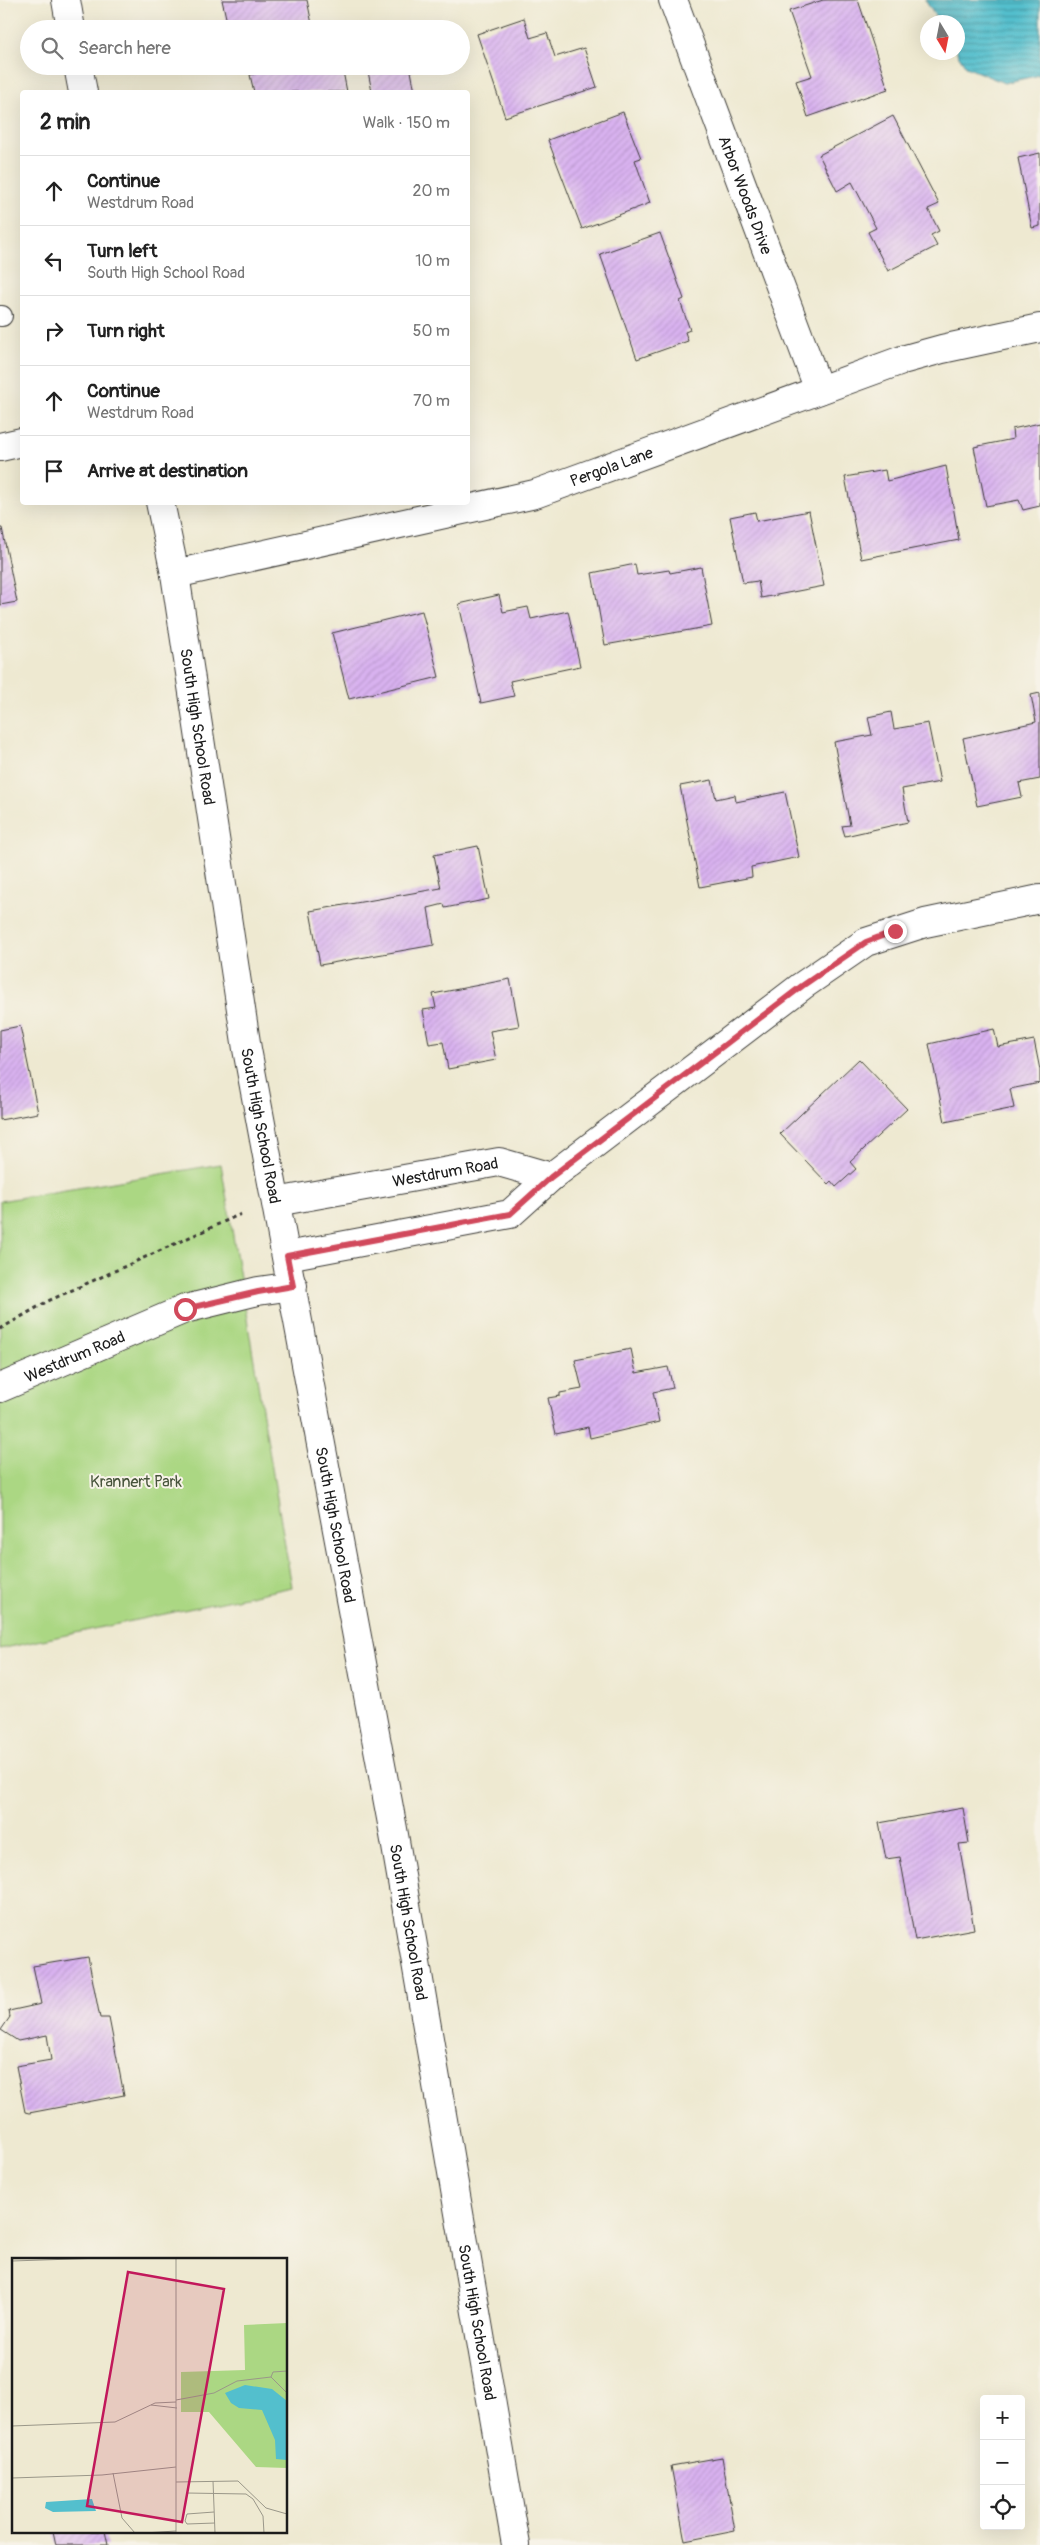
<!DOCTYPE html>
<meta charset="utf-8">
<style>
:root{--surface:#fff;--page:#f2f2f2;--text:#222;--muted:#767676;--line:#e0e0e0}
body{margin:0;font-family:Pangolin,sans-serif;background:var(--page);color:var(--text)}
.controls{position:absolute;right:15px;bottom:15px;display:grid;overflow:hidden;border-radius:5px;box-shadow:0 5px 20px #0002}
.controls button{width:45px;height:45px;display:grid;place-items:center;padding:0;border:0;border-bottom:1px solid var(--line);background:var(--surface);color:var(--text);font:25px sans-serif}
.compass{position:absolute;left:920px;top:15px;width:45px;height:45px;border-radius:50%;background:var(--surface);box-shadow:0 5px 20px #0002;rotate:170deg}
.stop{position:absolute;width:15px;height:15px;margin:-11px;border:4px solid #d1495b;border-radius:50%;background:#fff}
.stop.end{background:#d1495b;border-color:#fff;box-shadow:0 1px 5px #0008}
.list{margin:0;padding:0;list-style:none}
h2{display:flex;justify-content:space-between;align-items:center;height:65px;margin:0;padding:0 20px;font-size:21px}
h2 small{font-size:16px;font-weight:400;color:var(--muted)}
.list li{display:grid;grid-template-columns:32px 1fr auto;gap:15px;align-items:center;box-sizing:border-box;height:70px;padding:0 20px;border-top:1px solid var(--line)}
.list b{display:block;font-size:19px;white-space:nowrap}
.list p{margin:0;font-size:16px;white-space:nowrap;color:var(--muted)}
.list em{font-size:16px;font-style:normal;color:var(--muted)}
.icon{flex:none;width:28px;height:28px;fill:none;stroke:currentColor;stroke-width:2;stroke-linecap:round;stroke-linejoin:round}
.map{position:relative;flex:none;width:1040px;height:2545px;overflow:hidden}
.search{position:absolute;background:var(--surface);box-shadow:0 5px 20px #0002;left:20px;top:20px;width:450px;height:55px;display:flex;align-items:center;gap:12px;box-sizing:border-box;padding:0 18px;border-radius:28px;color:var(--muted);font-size:19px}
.panel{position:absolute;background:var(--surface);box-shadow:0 5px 20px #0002;left:20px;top:90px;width:450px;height:415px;border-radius:5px}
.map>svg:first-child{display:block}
.green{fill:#abd783;stroke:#647a50}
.water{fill:url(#water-rules);stroke:#386e74}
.building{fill:url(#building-hatch)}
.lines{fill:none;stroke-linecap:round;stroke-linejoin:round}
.service-casing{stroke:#3c3b37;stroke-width:22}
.minor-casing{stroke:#3c3b37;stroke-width:30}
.tertiary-casing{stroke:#3c3b37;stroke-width:30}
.path{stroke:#3c3b37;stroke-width:3;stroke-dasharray:4 4;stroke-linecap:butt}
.service{stroke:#fff;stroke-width:20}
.minor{stroke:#fff;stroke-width:28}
.tertiary{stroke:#fff;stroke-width:28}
.route{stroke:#d1495b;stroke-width:6}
.labels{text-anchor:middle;stroke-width:4;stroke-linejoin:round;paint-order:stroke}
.street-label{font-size:16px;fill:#1c1c1c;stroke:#f7f3e8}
.park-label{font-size:16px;fill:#47543b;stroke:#f7f3e8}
.inset-road{fill:none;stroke:#9a9789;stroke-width:1}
.view{fill:#c2185b;fill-opacity:0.15;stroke:#c2185b;stroke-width:2.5}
.inset-edge{fill:none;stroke:#1c1c1c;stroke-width:2.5}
</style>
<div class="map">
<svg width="1040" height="2545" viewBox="0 0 1040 2545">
<defs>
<pattern id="water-rules" width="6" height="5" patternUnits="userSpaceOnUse" patternTransform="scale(1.25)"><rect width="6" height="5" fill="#53bfcd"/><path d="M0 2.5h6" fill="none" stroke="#449aa6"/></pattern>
<pattern id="building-hatch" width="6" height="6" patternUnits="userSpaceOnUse" patternTransform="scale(1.25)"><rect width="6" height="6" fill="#d9b2f0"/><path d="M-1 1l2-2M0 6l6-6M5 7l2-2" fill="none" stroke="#ba98cd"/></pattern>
</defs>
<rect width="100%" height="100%" fill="#f7f3e8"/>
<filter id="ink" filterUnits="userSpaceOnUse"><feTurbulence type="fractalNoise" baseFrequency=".02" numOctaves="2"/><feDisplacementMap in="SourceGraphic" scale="10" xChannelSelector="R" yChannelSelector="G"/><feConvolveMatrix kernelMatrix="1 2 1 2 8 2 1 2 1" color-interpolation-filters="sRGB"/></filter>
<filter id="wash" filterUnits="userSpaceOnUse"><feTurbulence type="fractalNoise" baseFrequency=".0096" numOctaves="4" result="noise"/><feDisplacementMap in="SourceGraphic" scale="20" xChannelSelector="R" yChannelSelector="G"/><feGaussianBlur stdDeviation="1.12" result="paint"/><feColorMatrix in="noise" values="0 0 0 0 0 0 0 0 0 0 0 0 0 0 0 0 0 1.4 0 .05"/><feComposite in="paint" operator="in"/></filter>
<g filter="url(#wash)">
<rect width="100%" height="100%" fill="#eee9d1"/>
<path class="green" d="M 221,1164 L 292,1587 L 0,1649 L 0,1201 Z"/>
<path class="water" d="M 925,0 L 1040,0 L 1040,75 L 1004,83 L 966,67 L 957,53 L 958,22 L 939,22 Z"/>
<g id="blocks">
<path class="building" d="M 222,0 L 307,0 L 313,29 L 223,29 L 222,22 L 227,22 Z
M 823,0 L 858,0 L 888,89 L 808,117 L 796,81 L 812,76 L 789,11 Z
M 524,18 L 530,38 L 547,33 L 555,57 L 584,48 L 597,87 L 505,117 L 477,34 Z
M 280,66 L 342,66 L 347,92 L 254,92 L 250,75 Z
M 367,66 L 410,66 L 415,92 L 372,92 Z
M 623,112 L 641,158 L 635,160 L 650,203 L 582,229 L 548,140 Z
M 893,116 L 939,204 L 928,209 L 939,231 L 931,235 L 937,246 L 888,271 L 868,232 L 876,228 L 852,182 L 837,191 L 819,155 Z
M 1040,153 L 1040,226 L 1032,228 L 1018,158 Z
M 660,233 L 684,299 L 680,301 L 690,330 L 685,332 L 688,341 L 637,359 L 600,254 Z
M 1040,423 L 1040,506 L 1023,510 L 1019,500 L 986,506 L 974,447 L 1013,439 L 1012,429 Z
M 946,466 L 959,540 L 861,559 L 845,477 L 885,470 L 887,481 Z
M 809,511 L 824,586 L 761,598 L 758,581 L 743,583 L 730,517 L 755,512 L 757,521 Z
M 0,528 L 2,528 L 17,602 L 0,605 Z
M 635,564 L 637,575 L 669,570 L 670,573 L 701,567 L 712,626 L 605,645 L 592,573 Z
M 499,595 L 503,612 L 528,607 L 531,619 L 568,611 L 580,666 L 510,681 L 514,696 L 481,703 L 459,604 Z
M 422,611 L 439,677 L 349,699 L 332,633 Z
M 1040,693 L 1040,779 L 1019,783 L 1022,797 L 977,806 L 963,738 L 1036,722 L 1031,695 Z
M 891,712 L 894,729 L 928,723 L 940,782 L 902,789 L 908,822 L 845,836 L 842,826 L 850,825 L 834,742 L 872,735 L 868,717 Z
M 712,780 L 716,799 L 735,795 L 736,802 L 785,792 L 799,857 L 751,867 L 752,877 L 700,887 L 680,786 Z
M 478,846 L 489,899 L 445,908 L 444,904 L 428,908 L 434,945 L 320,965 L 310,911 L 441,888 L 434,855 Z
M 510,979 L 519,1026 L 490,1031 L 496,1060 L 448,1069 L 443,1042 L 429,1044 L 423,1010 L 436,1008 L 433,994 Z
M 20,1026 L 38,1113 L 0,1120 L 0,1030 Z
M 994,1029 L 998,1047 L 1034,1040 L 1040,1070 L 1040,1083 L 1010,1089 L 1014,1108 L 945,1122 L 929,1044 Z
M 859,1059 L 907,1109 L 850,1162 L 856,1169 L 836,1187 L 831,1181 L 828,1184 L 780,1134 Z
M 631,1349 L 636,1373 L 668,1367 L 673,1388 L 653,1392 L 659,1422 L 590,1438 L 588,1427 L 556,1434 L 548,1398 L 560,1396 L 560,1393 L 582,1389 L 575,1360 Z
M 963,1808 L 969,1843 L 959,1844 L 974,1929 L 915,1940 L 900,1857 L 886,1859 L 879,1823 Z
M 88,1957 L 100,2018 L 109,2018 L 124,2095 L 29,2113 L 25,2112 L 16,2066 L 51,2060 L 47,2035 L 18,2041 L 1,2030 L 10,2017 L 9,2011 L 41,2004 L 33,1966 Z
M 722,2457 L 735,2531 L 685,2541 L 671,2466 Z
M 53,2531 L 105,2531 L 108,2545 L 56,2545 Z"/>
</g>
</g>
<g filter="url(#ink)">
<use href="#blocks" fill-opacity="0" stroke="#3c3b37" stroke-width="1"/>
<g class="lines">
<g class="service-casing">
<path id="service" d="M 0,316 L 2,316"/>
</g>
<g class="minor-casing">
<g id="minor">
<path id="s1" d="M 673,0 L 819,390"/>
<path d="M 0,447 L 22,442"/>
<path id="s2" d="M 175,574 L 535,494 L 902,360 L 942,349 L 1040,328"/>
<path id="s3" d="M 276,1202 L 499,1162 L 551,1177"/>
<path d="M 287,1256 L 510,1214 L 551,1177 L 802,986 L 866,942 L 925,923 L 1040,899"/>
<path id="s4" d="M 0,1388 L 185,1309 L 258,1291 L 293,1286"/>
</g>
</g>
<g class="tertiary-casing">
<g id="tertiary">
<path d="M 66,0 L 71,29"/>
<path d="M 78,66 L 83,92"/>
<path id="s5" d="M 160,502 L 175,574 L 247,1049 L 393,1829 L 516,2545"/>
</g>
</g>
<path class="path" d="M 0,1329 L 48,1301 L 241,1214"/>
<use href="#service" class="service"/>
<use href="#minor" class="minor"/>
<use href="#tertiary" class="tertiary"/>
</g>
</g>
<g class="lines" filter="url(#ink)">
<path class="route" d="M 185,1309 L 258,1292 L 293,1286 L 287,1256 L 510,1214 L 551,1177 L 802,986 L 866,942 L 895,931"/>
</g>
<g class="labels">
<g class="street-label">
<text dy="6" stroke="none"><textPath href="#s1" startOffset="208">Arbor Woods Drive</textPath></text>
<text dy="6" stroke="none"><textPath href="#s2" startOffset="450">Pergola Lane</textPath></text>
<text dy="6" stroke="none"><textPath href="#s5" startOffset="228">South High School Road</textPath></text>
<text dy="6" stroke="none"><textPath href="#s5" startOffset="632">South High School Road</textPath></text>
<text dy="6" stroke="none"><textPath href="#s3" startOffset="172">Westdrum Road</textPath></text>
<text dy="6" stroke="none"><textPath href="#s4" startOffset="81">Westdrum Road</textPath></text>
<text dy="6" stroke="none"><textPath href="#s5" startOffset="1038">South High School Road</textPath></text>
<text dy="6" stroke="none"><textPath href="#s5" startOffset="1442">South High School Road</textPath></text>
<text dy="6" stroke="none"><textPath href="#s5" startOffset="1848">South High School Road</textPath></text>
</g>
<g class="park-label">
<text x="136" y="1487">Krannert Park</text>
</g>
</g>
<g transform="translate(12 2258)">
<rect width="275" height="275" fill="#eee9d1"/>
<path d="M 275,65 L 275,210 L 244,209 L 197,154 L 169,154 L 169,114 L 233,112 L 232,67 Z" fill="#abd783"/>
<path d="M 233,127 L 260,131 L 275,143 L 275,202 L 264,201 L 263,182 L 250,152 L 227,150 L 219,145 L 213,135 ZM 80,241 L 84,253 L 41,254 L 33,250 L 34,244 Z" fill="#53bfcd"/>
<path class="inset-road" d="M 164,0 L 164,275M 0,3 L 91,0M 259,119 L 275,135M 259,119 L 261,114 L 275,113M 164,142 L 202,135 L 225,123 L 259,119M 139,147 L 165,150M 0,168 L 103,164 L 143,145 L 164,144M 101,215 L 110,260 L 123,275M 0,220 L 90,217 L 164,209M 201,223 L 203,275M 164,224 L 226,223 L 254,250 L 275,256M 175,235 L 234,236 L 241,241 L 251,258 L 252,275M 202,254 L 175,256 L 173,263 L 175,266 L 203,265M 132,275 L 164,273"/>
<path class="view" d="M 116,14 L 212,31 L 170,264 L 75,248 Z"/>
<rect width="275" height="275" class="inset-edge"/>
</g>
</svg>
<div class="controls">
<button>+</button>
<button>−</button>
<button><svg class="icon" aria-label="locate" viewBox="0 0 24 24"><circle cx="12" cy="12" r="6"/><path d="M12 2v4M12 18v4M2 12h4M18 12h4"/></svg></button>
</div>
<svg class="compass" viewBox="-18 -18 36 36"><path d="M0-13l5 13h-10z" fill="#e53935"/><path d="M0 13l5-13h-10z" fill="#767676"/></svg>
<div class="stop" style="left:185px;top:1309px"></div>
<div class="stop end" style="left:895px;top:931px"></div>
<div class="search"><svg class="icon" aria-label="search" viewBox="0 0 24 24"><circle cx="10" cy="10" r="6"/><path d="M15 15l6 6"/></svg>Search here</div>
<section class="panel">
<h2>2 min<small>Walk · 150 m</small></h2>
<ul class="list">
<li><svg class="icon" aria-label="ahead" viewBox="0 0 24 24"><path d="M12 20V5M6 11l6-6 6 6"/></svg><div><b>Continue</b><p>Westdrum Road</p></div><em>20 m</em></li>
<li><svg class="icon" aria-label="left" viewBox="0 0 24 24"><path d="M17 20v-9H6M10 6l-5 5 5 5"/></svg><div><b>Turn left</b><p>South High School Road</p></div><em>10 m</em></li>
<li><svg class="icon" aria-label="right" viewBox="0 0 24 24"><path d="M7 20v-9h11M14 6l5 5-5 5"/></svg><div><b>Turn right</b></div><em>50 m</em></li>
<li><svg class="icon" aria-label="ahead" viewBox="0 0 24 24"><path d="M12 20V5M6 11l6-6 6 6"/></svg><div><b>Continue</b><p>Westdrum Road</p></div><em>70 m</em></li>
<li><svg class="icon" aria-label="arrive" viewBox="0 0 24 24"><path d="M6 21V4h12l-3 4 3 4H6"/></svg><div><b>Arrive at destination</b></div></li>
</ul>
</section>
</div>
